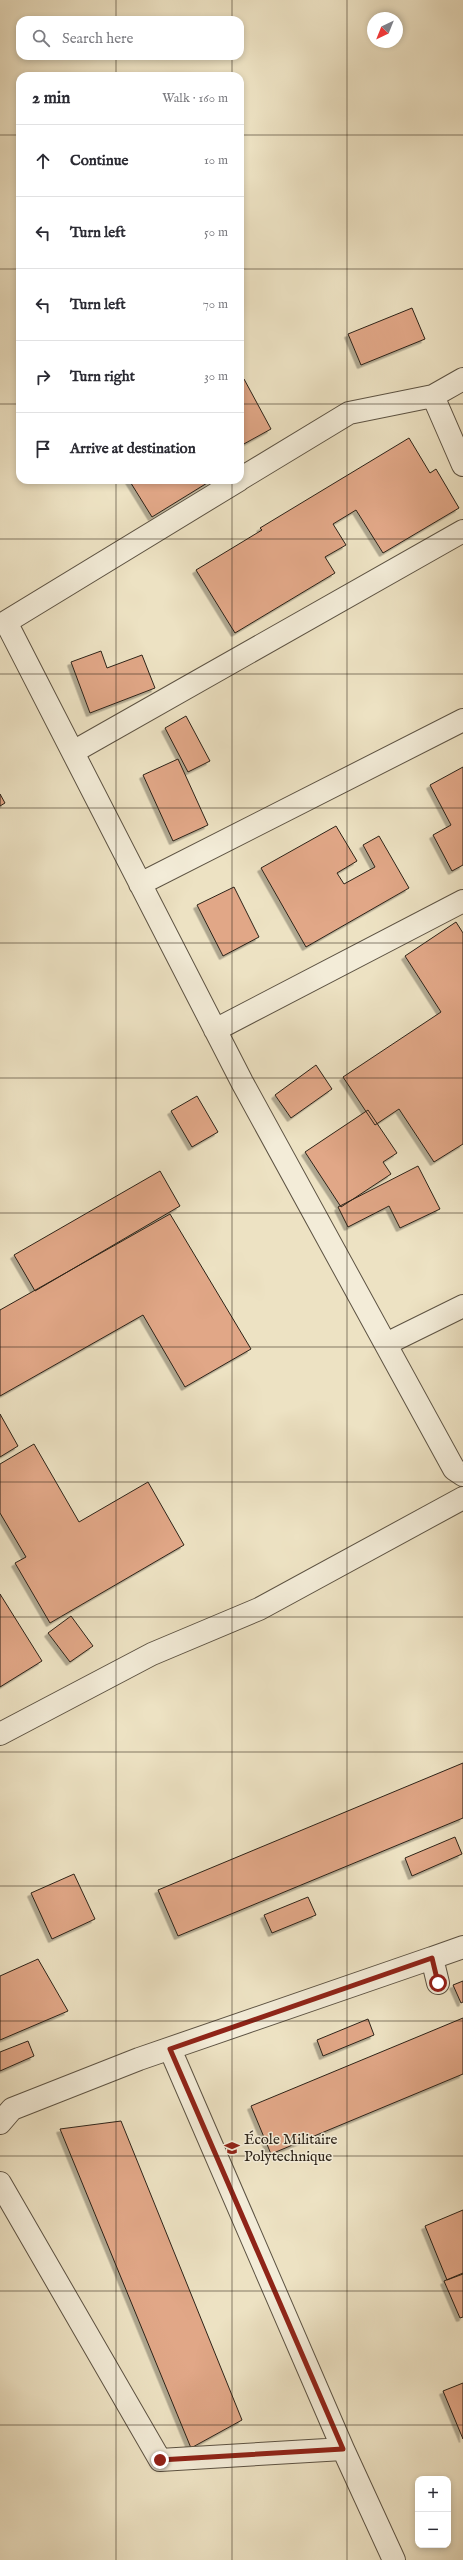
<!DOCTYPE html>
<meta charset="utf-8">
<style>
:root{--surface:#fff;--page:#f2f2f3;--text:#2b2b33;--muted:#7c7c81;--line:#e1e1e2}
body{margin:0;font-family:"IM FELL English",serif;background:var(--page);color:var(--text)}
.controls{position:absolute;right:12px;bottom:12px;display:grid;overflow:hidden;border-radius:8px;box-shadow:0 2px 6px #0003}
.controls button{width:36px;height:36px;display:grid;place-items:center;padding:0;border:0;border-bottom:1px solid var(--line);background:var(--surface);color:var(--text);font:20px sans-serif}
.compass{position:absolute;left:367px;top:12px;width:36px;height:36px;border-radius:50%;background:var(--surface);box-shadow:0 2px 6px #0003;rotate:223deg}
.stop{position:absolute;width:12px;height:12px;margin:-9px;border:3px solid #8f2418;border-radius:50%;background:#fff}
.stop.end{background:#8f2418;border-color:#fff;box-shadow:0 1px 4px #0008}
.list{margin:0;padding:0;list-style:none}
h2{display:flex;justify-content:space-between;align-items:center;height:52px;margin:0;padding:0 16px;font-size:17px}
h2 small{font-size:13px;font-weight:400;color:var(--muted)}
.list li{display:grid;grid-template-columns:26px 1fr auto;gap:12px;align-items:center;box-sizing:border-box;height:72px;padding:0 16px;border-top:1px solid var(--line)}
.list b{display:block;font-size:15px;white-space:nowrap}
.list em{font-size:13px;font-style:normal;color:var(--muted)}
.icon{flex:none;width:22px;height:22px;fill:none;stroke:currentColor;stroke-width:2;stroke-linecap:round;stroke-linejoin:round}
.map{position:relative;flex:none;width:463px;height:2560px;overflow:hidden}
.search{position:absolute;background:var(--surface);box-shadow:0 2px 6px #0003;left:16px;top:16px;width:228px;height:44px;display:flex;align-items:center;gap:10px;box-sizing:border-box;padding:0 14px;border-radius:12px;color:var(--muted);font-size:15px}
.panel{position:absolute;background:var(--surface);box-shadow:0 2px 6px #0003;left:16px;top:72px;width:228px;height:412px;border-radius:12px}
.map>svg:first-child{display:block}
.building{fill:#e1a787;stroke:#2d2318;filter:url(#shadow)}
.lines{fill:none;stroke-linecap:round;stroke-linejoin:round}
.minor-casing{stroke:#5d5343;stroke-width:24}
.minor{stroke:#f3ecd8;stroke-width:22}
.route{stroke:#8f2418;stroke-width:5}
.grid{fill:none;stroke:#2d2318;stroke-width:1;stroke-opacity:0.55}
.labels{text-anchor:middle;stroke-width:3;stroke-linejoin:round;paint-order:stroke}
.poi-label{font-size:15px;fill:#2d2318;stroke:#f3ecd8;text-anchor:start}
</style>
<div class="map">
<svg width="463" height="2560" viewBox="0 0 463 2560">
<defs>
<filter id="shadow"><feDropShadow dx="-3.5" dy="3.5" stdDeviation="0" flood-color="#0004"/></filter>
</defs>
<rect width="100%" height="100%" fill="#ede2c3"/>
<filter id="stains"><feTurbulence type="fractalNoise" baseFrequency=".005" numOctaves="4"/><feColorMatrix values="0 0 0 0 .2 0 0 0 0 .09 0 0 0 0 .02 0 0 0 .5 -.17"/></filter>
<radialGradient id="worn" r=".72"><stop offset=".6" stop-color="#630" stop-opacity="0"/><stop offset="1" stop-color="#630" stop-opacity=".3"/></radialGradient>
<path class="building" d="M 412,308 L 425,339 L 361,365 L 348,334 Z
M 244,379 L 271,429 L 242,445 L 240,441 L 240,381 Z
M 409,438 L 430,473 L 436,469 L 459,508 L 383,553 L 356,510 L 333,524 L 346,545 L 325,557 L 335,573 L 235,633 L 196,570 L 262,530 L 260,528 Z
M 129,480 L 212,480 L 152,517 Z
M 101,651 L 107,668 L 142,655 L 155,688 L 90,713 L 71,662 Z
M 186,716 L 210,761 L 188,772 L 165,728 Z
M 178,759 L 208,825 L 173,841 L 143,775 Z
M 463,767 L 463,865 L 452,871 L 433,835 L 451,825 L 430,785 Z
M 0,794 L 5,803 L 0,806 Z
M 336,826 L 357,861 L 337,873 L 344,884 L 375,867 L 363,845 L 379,836 L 409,888 L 306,947 L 261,868 Z
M 234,887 L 259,937 L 223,956 L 197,905 Z
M 456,922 L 463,933 L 463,1144 L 434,1162 L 399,1109 L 375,1125 L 343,1077 L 441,1012 L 405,956 Z
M 316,1065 L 332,1089 L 291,1118 L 275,1095 Z
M 197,1096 L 218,1132 L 192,1147 L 171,1111 Z
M 368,1110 L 397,1153 L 383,1162 L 391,1174 L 341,1207 L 305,1152 Z
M 418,1166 L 440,1209 L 400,1228 L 389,1206 L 348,1227 L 338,1207 Z
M 160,1171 L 180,1206 L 35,1291 L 14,1255 Z
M 170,1214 L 251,1349 L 185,1387 L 143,1315 L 0,1396 L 0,1310 Z
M 0,1414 L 18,1446 L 0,1457 Z
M 34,1444 L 79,1522 L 148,1482 L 184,1545 L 50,1623 L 15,1563 L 26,1557 L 0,1513 L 0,1464 Z
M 0,1594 L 42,1661 L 0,1687 Z
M 71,1616 L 93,1646 L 70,1662 L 48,1633 Z
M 463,1763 L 463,1818 L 178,1936 L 158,1890 Z
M 455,1837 L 462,1854 L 412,1876 L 405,1858 Z
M 74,1874 L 95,1919 L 52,1939 L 31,1893 Z
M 308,1897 L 316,1915 L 272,1933 L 264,1915 Z
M 38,1959 L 68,2011 L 0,2040 L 0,1976 Z
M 463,1981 L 463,2002 L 461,2003 L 453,1985 Z
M 463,2018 L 463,2074 L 271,2154 L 251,2106 Z
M 368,2019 L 374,2035 L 323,2056 L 317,2040 Z
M 28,2041 L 34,2056 L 0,2071 L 0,2052 Z
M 121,2121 L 242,2420 L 191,2448 L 60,2129 Z
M 463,2210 L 463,2274 L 447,2280 L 425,2226 Z
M 463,2273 L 463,2317 L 460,2318 L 444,2281 Z
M 463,2383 L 463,2439 L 443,2391 Z"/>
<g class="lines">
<g class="minor-casing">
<path id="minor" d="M 433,396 L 463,465
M 240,479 L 349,413 L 433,396 L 463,379
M 239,480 L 6,622 L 242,1082 L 454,1469 L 463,1475
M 73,752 L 463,531
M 140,884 L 463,720
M 215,1030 L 463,901
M 386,1344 L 463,1306
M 0,1734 L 152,1654 L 259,1609 L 463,1498
M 438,1983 L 432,1958 L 463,1947
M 170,2049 L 343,2449 L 394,2560
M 0,2123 L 12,2109 L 139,2059 L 432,1958
M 0,2183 L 160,2460 L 343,2449"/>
</g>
<use href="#minor" class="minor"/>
</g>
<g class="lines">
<path class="route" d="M 160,2460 L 343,2449 L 170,2049 L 432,1958 L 438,1983"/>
</g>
<path class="grid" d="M 116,0 L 116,20M 232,0 L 232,20M 347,0 L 347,2560M 116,56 L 116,76M 232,56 L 232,76M 0,135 L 20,135M 240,135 L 463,135M 0,269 L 20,269M 240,269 L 463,269M 0,404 L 20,404M 240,404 L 463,404M 116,480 L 116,2560M 232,480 L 232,2560M 0,539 L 463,539M 0,674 L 463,674M 0,808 L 463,808M 0,943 L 463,943M 0,1078 L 463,1078M 0,1213 L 463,1213M 0,1347 L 463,1347M 0,1482 L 463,1482M 0,1617 L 463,1617M 0,1752 L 463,1752M 0,1886 L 463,1886M 0,2021 L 463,2021M 0,2156 L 463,2156M 0,2291 L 463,2291M 0,2425 L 463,2425"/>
<defs>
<g id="university-bare" transform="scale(1.2)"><path d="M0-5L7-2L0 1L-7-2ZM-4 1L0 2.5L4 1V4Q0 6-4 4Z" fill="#8f2418" stroke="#f3ecd8" stroke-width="2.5" paint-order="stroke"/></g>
</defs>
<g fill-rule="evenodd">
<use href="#university-bare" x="232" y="2148"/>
</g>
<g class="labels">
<g class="poi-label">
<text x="244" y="2144">École Militaire<tspan x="244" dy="17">Polytechnique</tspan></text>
</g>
</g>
<rect width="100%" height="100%" filter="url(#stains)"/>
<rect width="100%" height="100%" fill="url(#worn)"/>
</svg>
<div class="controls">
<button>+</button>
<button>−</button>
</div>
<svg class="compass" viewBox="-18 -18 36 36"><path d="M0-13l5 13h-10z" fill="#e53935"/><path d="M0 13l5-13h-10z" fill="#7c7c81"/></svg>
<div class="stop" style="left:438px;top:1983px"></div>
<div class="stop end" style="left:160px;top:2460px"></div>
<div class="search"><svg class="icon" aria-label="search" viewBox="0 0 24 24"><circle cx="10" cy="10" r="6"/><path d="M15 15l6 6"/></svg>Search here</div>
<section class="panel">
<h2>2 min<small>Walk · 160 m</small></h2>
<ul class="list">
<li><svg class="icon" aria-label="ahead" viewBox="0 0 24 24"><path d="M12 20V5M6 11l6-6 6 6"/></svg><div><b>Continue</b></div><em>10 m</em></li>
<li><svg class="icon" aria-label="left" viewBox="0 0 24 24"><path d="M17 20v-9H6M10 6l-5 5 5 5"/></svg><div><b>Turn left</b></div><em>50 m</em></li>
<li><svg class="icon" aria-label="left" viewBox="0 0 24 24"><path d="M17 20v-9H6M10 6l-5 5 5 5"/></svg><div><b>Turn left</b></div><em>70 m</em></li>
<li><svg class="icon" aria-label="right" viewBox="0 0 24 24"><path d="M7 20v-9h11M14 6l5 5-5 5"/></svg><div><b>Turn right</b></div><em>30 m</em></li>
<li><svg class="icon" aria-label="arrive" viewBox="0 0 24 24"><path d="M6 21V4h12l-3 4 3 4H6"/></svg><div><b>Arrive at destination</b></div></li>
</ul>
</section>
</div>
